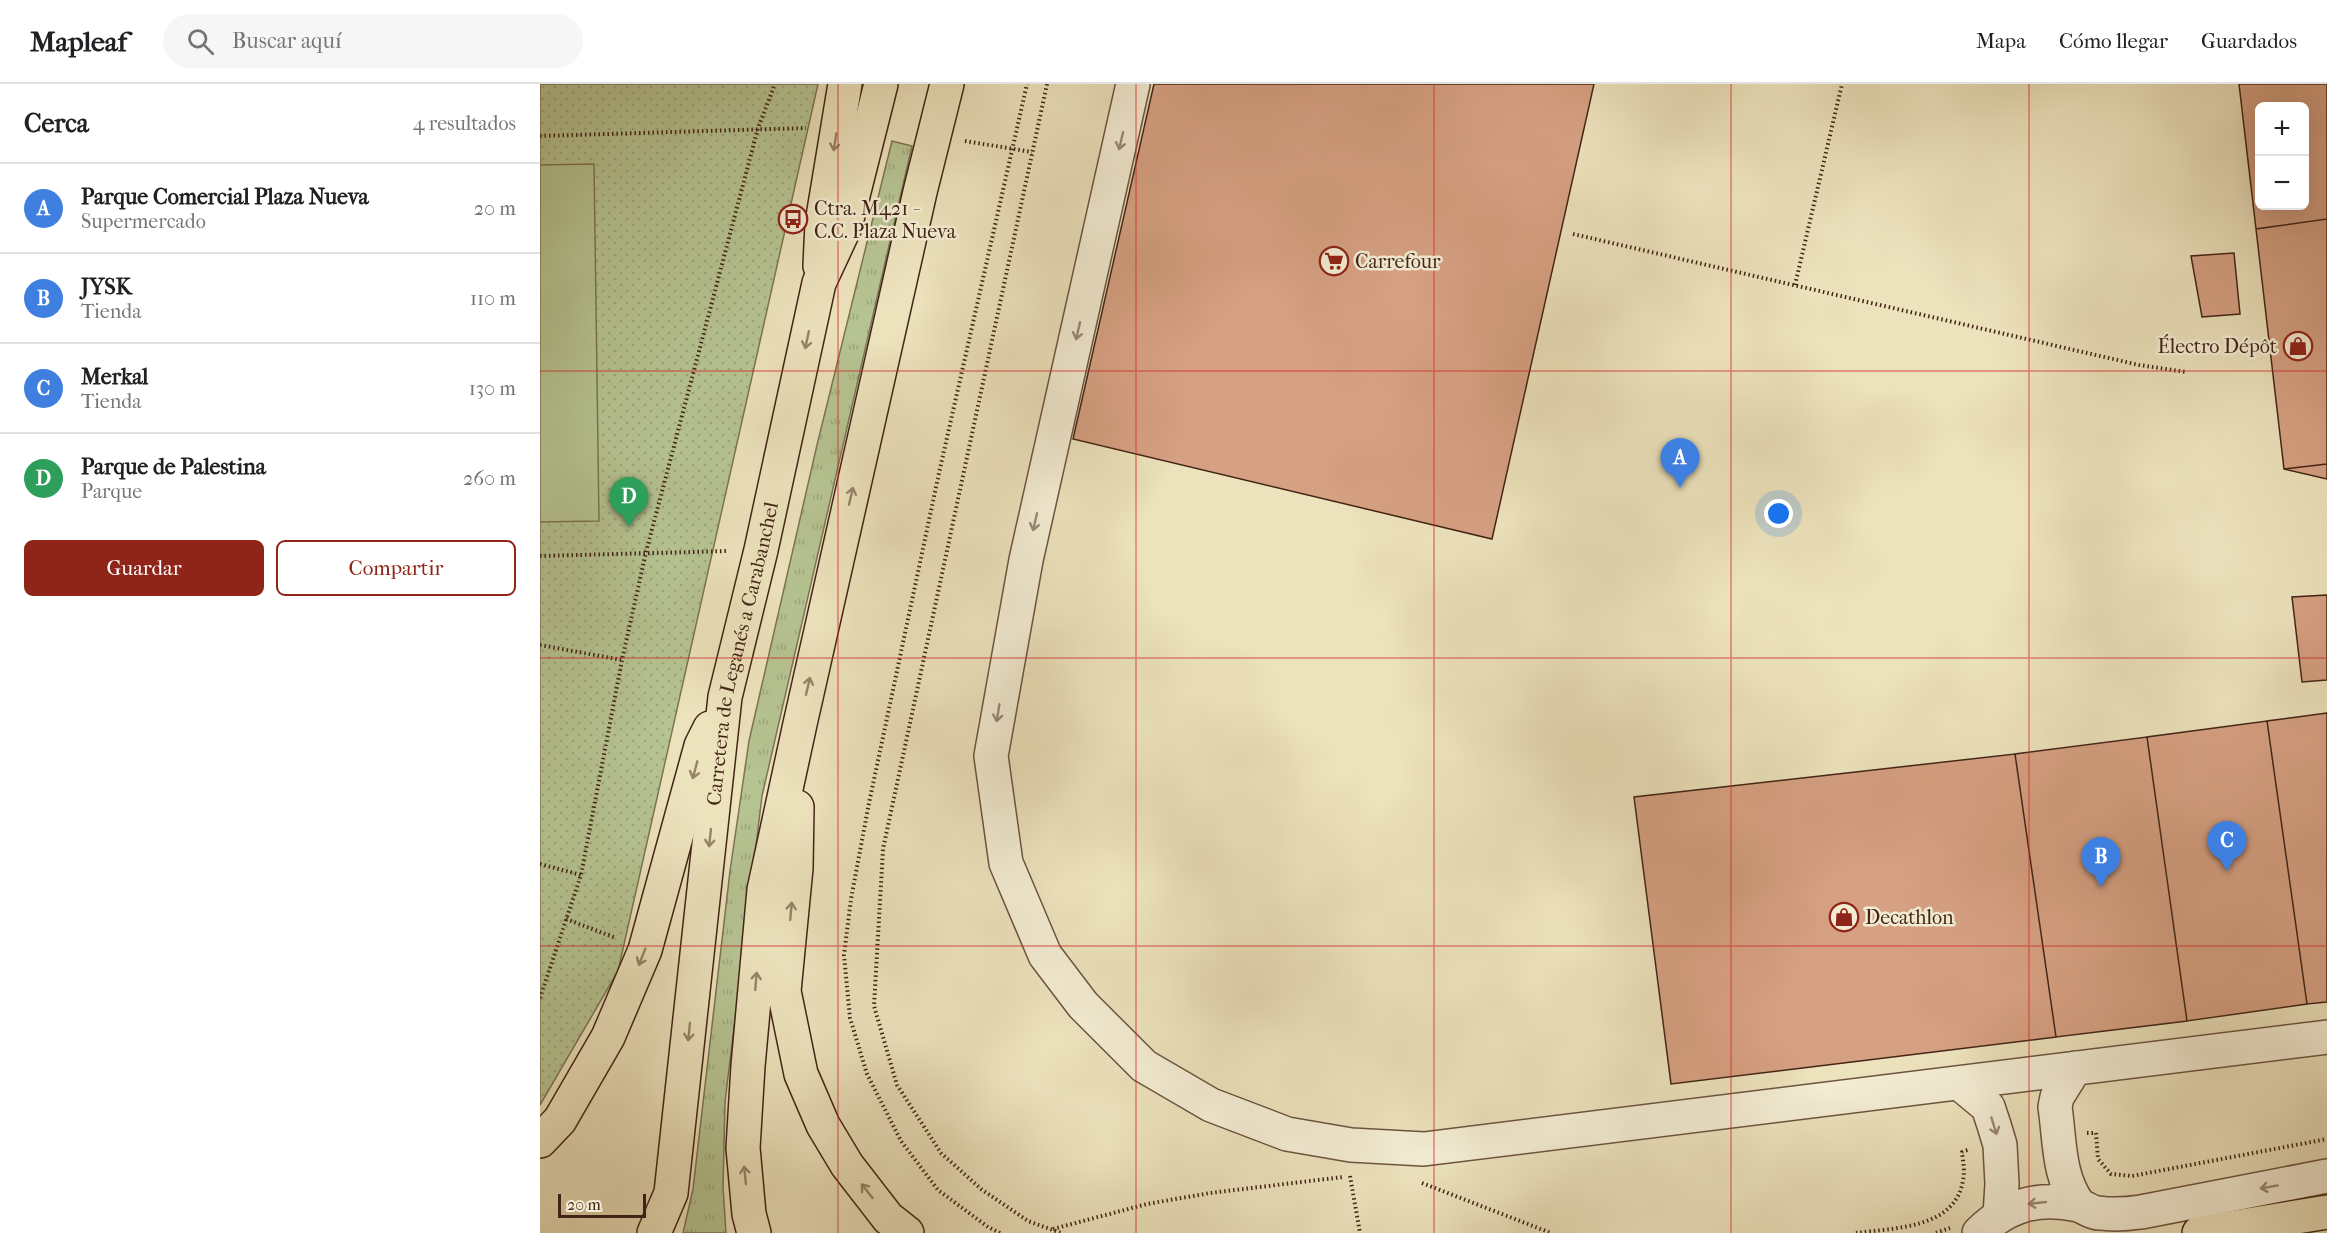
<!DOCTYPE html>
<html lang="es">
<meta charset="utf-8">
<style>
:root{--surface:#fff;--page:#f6f6f6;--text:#202124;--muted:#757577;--line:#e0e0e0;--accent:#8f2418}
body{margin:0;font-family:"IM FELL French Canon",serif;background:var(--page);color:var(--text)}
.controls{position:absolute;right:18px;top:18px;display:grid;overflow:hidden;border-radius:9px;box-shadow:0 6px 24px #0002}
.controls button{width:54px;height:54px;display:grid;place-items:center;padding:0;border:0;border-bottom:2px solid var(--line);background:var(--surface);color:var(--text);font:30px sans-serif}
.scale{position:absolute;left:18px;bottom:15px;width:88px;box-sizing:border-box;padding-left:6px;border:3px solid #422416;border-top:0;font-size:16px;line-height:21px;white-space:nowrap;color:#422416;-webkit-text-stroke:4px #f3ecd3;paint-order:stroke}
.you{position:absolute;left:1239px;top:430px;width:21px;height:21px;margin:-15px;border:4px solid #fff;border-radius:50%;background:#1a73e8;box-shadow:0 0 0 9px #1a73e833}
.badge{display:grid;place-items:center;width:39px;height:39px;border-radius:50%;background:var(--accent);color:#fff;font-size:20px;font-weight:700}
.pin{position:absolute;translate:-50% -50px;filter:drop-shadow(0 2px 3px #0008)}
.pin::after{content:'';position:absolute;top:32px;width:21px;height:18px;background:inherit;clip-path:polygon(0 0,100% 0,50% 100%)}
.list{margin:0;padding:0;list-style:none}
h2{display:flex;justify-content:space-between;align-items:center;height:78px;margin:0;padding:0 24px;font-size:26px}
h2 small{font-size:20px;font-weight:400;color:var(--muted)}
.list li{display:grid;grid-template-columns:39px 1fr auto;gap:18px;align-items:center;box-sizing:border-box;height:90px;padding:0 24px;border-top:2px solid var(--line)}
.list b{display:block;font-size:22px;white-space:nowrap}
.list p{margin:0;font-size:20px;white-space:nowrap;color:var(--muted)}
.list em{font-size:20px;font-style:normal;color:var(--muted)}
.actions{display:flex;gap:12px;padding:18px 24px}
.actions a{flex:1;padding:14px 0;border:2px solid var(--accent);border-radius:9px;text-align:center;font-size:21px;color:var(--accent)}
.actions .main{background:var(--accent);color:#fff}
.icon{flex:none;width:33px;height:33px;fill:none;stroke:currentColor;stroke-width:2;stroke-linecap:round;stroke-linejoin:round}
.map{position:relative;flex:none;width:1787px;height:1149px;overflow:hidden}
header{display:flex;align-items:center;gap:36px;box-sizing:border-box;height:84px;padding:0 30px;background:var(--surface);border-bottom:2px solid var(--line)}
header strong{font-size:28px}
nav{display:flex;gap:33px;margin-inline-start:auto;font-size:21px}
.search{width:420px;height:54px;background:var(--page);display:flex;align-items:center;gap:15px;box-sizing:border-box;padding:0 21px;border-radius:33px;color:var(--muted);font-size:22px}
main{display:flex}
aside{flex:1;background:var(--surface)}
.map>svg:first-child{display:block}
.grass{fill:url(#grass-tufts);stroke:#7c7454;stroke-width:1.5}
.park{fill:url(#park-dots);stroke:#7c7454;stroke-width:1.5}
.pitch{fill:#b6c492;stroke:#7c7454;stroke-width:1.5}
.building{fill:#d6a082;stroke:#422416;stroke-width:1.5;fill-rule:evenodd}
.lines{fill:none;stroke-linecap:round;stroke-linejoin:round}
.minor-casing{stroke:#6c5440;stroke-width:36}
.major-casing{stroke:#422416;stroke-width:36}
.path{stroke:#422416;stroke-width:4;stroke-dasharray:1.5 3;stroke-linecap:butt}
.minor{stroke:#f3ecd3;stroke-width:33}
.major{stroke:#ece2bc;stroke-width:33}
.oneway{stroke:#9a8874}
.oneway2{stroke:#978369}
.grid{fill:none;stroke:#d62828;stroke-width:1.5;stroke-opacity:0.55}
.labels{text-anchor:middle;stroke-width:5;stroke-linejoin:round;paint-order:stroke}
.poi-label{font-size:20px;fill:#422416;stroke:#f3ecd3;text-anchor:start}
.street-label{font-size:20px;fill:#422416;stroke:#f3ecd3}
</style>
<header>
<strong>Mapleaf</strong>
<div class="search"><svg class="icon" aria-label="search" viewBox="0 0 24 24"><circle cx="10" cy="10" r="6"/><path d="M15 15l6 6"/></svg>Buscar aquí</div>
<nav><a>Mapa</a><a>Cómo llegar</a><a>Guardados</a></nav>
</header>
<main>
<aside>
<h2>Cerca<small>4 resultados</small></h2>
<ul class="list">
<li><span class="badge" style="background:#3f7fe0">A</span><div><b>Parque Comercial Plaza Nueva</b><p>Supermercado</p></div><em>20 m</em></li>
<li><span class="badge" style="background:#3f7fe0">B</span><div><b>JYSK</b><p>Tienda</p></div><em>110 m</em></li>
<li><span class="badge" style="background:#3f7fe0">C</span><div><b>Merkal</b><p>Tienda</p></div><em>130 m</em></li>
<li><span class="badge" style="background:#2e9e5b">D</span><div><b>Parque de Palestina</b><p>Parque</p></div><em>260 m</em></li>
</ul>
<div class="actions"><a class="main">Guardar</a><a>Compartir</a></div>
</aside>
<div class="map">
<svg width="1787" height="1149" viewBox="0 0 1787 1149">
<defs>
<pattern id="grass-tufts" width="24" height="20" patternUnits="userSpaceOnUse" patternTransform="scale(1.5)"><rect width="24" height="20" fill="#b6c492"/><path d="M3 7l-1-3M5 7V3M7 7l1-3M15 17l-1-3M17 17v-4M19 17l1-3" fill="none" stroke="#9ea87d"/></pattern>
<pattern id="park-dots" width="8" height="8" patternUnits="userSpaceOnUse" patternTransform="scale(1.5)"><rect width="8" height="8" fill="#b6c492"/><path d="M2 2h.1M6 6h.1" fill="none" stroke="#9ea87d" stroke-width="1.8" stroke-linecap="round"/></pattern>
</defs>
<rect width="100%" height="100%" fill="#ece2bc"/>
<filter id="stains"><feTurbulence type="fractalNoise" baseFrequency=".00333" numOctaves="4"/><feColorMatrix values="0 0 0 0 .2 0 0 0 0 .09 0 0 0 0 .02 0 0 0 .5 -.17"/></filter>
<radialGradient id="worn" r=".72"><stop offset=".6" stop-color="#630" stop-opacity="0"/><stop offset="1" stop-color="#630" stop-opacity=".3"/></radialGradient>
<path class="grass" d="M 352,57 L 372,62 L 222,712 L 185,1018 L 183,1103 L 186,1149 L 143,1149 L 153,1105 L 190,787 L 209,657 L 277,361 Z"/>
<path class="park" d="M 0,0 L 278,0 L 78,887 L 0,1021 Z"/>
<path class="pitch" d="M 54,80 L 59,437 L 0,438 L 0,81 Z"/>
<path class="building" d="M 614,0 L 1054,0 L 952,455 L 533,355 Z
M 1699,0 L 1787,0 L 1787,135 L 1716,145 ZM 1720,22 L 1764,22 L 1764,122 L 1720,122 Z
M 1787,135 L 1787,380 L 1744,385 L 1716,145 Z
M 1694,169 L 1700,230 L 1662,233 L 1651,172 Z
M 1787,380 L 1787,395 L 1744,385 Z
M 1787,511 L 1787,596 L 1762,598 L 1752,513 Z
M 1787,629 L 1787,918 L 1767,920 L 1727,637 Z
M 1727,637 L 1767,920 L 1647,937 L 1607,653 Z
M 1607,653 L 1647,937 L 1516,953 L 1475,670 Z
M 1475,670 L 1516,953 L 1131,1000 L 1094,713 Z"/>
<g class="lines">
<g class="minor-casing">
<path id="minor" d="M 593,0 L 486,476 L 451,672 L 466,779 L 505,871 L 543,921 L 604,982 L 671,1021 L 747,1050 L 811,1061 L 884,1065 L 1787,953
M 1535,984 L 1517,1013 L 1515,1023 C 1520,1057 1518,1093 1539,1121
M 1419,999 L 1448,1023 L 1454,1041 L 1460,1061 L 1462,1100 L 1460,1131
M 1439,1149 C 1467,1121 1499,1112 1538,1121 C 1545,1123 1551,1129 1559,1129 C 1574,1131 1587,1130 1601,1128 L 1787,1092"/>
</g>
<g class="major-casing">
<g id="major">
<path d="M 280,182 L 282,139 L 305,0"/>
<path d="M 257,723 L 256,784 L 244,907 L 261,990 L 283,1041 L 307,1081 L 348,1134 L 367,1149"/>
<path d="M 0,1057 L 20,1036 L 68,953 L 105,866 L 161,662 L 170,644"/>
<path id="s1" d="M 114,1149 L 131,1109 L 185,613 L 221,466 L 279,199 L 305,143 L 341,0"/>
<path d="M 214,1149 L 209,1130 L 203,1064 L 208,982 L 224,806 L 260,640 L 380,108 L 407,0"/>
<path d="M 1659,1149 L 1787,1128"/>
</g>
</g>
<path class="path" d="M 507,0 L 343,765 L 334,922 L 357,1001 L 401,1069 L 441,1105 L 488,1137 L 521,1149
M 0,52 L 266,44
M 425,57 L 492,68
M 1033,150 L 1599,281 L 1646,288
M 1255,201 L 1302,0
M 0,472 L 188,467
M 0,561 L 82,576
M 0,780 L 41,791
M 26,835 L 76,854
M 0,914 L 41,791 L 82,576 L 106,468 L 218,44 L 235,0
M 1547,1049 L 1556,1049 L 1558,1075 L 1571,1090 L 1592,1092 L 1787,1055
M 810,1092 L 820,1149
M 882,1099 L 1011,1149
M 513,1145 L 607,1120 L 670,1109 L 803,1093
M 460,1149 L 448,1143 L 398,1106 L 361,1057 L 327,990 L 310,934 L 304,871 L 311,815 L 329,719 L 399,389 L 487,0
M 1316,1149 C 1353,1144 1416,1145 1423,1096 C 1425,1087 1423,1077 1422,1068 L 1430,1065
M 1396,1149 L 1410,1144"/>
<use href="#minor" class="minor"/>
<use href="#major" class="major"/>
</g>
<defs><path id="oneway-shaft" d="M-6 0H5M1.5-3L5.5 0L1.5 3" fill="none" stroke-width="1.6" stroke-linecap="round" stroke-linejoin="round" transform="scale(1.5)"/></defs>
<g class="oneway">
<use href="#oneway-shaft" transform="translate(581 57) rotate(103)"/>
<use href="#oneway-shaft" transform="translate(538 247) rotate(103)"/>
<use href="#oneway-shaft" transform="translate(495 438) rotate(103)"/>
<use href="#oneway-shaft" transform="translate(458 629) rotate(99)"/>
<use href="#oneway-shaft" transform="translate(1454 1042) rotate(73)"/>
<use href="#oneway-shaft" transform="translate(1729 1103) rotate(170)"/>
<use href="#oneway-shaft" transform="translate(1497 1119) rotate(174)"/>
</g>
<g class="oneway2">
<use href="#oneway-shaft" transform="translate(295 58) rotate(99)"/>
<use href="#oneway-shaft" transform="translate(267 256) rotate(102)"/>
<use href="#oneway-shaft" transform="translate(311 412) rotate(-77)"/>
<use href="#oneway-shaft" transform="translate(268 602) rotate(-77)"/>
<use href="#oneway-shaft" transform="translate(155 686) rotate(105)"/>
<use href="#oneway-shaft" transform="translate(170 754) rotate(96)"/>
<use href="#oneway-shaft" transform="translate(251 827) rotate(-85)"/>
<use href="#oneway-shaft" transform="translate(102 873) rotate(112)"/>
<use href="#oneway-shaft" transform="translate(216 897) rotate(-85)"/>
<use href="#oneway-shaft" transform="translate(149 948) rotate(96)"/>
<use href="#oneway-shaft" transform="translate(205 1091) rotate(-96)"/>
<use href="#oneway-shaft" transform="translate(327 1107) rotate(-128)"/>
</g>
<path class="grid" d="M 298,0 L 298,1149M 596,0 L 596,1149M 894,0 L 894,1149M 1191,0 L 1191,1149M 1489,0 L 1489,1149M 0,287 L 1787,287M 0,574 L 1787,574M 0,862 L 1787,862"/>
<defs>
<g id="bus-ring" transform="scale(1.5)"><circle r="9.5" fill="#f3ecd3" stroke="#8f2418" stroke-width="1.5"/><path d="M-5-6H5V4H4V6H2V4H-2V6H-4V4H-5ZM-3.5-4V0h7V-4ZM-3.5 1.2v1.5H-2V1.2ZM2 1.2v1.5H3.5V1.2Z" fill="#8f2418"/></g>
<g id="supermarket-ring" transform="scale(1.5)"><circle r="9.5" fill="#f3ecd3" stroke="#8f2418" stroke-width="1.5"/><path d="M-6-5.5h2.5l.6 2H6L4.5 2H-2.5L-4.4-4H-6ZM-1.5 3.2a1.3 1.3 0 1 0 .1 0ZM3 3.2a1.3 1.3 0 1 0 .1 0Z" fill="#8f2418"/></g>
<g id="shop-ring" transform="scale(1.5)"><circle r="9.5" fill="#f3ecd3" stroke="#8f2418" stroke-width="1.5"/><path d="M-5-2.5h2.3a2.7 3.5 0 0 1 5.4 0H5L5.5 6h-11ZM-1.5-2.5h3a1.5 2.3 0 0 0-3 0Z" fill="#8f2418"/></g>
</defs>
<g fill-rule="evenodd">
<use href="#bus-ring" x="253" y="135"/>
<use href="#supermarket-ring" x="794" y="177"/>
<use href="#shop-ring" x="1758" y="262"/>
<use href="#shop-ring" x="1304" y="833"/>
</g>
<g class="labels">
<g class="poi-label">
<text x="274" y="131">Ctra. M421 -<tspan x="274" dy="23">C.C. Plaza Nueva</tspan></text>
<text x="815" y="184">Carrefour</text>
<text x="1737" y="269" text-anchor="end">Électro Dépôt</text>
<text x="1325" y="840">Decathlon</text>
</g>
<g class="street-label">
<text dy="7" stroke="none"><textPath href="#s1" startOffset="588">Carretera de Leganés a Carabanchel</textPath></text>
</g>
</g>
<rect width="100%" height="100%" filter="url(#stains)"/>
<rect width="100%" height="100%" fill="url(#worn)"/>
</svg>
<div class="controls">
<button>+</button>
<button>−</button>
</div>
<div class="scale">20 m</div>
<div class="you"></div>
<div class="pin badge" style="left:1140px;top:404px;background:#3f7fe0">A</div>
<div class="pin badge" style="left:1561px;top:803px;background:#3f7fe0">B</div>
<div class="pin badge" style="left:1687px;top:787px;background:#3f7fe0">C</div>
<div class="pin badge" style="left:89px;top:443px;background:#2e9e5b">D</div>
</div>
</main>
